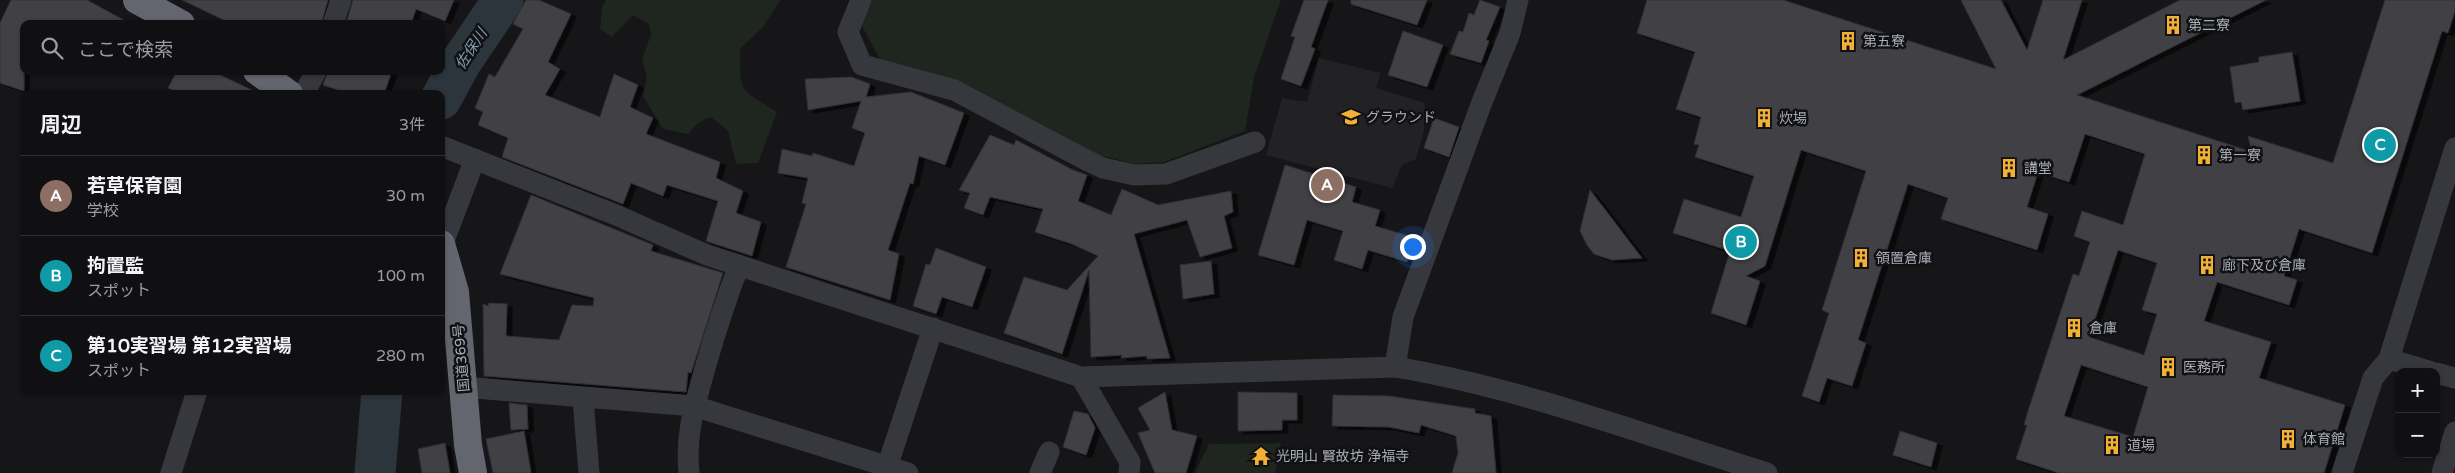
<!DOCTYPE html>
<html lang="ja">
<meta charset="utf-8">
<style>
:root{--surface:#101012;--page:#1e1e20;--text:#f1f3f6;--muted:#9c9d9f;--line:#303032;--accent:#f2b134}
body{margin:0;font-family:"Varela Round","Noto Sans JP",sans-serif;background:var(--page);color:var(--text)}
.controls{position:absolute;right:15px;bottom:15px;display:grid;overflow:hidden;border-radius:10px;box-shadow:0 1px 4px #0004}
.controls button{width:45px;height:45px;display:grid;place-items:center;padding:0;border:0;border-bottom:1px solid var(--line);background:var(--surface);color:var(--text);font:25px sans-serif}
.you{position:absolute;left:1412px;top:246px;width:18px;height:18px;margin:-12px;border:4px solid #fff;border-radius:50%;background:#1a73e8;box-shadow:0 0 0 8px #1a73e833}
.badge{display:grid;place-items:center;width:32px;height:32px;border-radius:50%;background:var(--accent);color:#fff;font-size:16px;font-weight:700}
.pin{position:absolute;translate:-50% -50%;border:2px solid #fff;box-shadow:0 1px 5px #0006}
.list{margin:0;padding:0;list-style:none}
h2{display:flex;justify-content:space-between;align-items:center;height:65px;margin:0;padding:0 20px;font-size:21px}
h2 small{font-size:16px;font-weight:400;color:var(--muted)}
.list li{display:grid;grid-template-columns:32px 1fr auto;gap:15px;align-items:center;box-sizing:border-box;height:80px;padding:0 20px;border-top:1px solid var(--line)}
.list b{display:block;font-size:19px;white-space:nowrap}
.list p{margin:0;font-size:16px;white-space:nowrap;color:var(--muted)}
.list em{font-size:16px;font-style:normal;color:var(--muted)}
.icon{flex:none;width:28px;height:28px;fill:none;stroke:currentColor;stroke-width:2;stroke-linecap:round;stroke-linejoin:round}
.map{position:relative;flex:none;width:2455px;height:473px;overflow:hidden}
.search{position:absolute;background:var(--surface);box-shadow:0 1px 4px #0004;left:20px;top:20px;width:425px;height:55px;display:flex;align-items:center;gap:12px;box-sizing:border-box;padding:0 18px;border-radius:10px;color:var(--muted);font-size:19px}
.panel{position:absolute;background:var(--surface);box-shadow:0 1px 4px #0004;left:20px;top:90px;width:425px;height:305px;border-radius:10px}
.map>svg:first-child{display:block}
.built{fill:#222225}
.green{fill:#1e261f}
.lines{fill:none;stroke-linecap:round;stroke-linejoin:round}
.river{stroke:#2c353c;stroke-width:41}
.building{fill:#404145;stroke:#303034;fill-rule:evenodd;filter:url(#shadow)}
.street{stroke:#37383d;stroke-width:21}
.highway{stroke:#63666e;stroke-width:28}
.labels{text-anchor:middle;stroke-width:5;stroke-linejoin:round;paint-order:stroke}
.poi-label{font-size:14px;fill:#a8adb8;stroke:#111113;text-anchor:start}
.street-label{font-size:14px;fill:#a8adb8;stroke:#111113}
.water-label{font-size:15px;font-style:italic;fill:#7f9bb3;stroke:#111113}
</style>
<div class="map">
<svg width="2455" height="473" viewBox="0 0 2455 473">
<defs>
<filter id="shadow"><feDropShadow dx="5.5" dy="3" stdDeviation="0" flood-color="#0009"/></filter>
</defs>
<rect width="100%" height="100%" fill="#161618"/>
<path class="built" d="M 1319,58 L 1381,73 L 1376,88 L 1425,103 L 1424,131 L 1416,159 L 1402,165 L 1392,188 L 1266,155 L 1282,98 L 1307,102 Z"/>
<path class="green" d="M 606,0 L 780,0 L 764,26 L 740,49 C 740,95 739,88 777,112 L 758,163 L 736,164 L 728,131 L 711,117 L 698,123 L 688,134 L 663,129 L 643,96 L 647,76 L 642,59 L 651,35 L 649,24 L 633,15 L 612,37 L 600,29 L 602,7 Z
M 872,0 L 1281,0 L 1254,77 L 1245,131 L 1164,162 L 1135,164 L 1092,153 L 880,59 L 862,26 Z
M 1281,443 L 1275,473 L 1195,473 L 1209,444 Z"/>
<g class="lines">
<path class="river" d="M 441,99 L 461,62 L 503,0
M 375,473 L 382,391"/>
</g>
<path class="building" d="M 11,0 L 87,0 L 131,24 L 24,24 L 24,91 L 0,83 L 0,23 Z
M 182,0 L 328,0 L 321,24 L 232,24 Z
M 353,0 L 454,0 L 445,21 L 416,9 L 411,24 L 346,24 Z
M 526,0 L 539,0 L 571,14 L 548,62 L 560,69 L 545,95 L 600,117 L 614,74 L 638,85 L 630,107 L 653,118 L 646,134 L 720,162 L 716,178 L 743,191 L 736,213 L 761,222 L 752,256 L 706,241 L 718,201 L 667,185 L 663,196 L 631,183 L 623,204 L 502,157 L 508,138 L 478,125 L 483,112 L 475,108 L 489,74 L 495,77 L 523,29 L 513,24 Z
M 1304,0 L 1328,0 L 1311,47 L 1315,49 L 1301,86 L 1281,79 L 1295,37 L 1291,36 Z
M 1351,0 L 1427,0 L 1417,25 L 1351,4 Z
M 1480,0 L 1500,7 L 1486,40 L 1489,41 L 1481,63 L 1450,54 L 1459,31 L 1463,32 L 1469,13 L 1474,15 Z
M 1647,0 L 1783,0 L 1996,69 L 1961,0 L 2001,0 L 2027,50 L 2043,0 L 2082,0 L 2063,60 L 2180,0 L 2266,0 L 2077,95 L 2252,152 L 2248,136 L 2333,163 L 2385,0 L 2455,0 L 2455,11 L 2448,33 L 2442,31 L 2372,253 L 2299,229 L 2284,276 L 2297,280 L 2289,305 L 2217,282 L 2204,321 L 2271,342 L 2259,378 L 2345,405 L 2324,473 L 2059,473 L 2016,459 L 2027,425 L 2024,425 L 2029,408 L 2073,274 L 2079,276 L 2090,242 L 2074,236 L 2082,211 L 2123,225 L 2145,154 L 2085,134 L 2069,182 L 2038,172 L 2027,207 L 2048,214 L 2037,250 L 1941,219 L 1948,198 L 1908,184 L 1858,340 L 1866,343 L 1852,386 L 1827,378 L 1819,402 L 1802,396 L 1829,313 L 1822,310 L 1866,171 L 1801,150 L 1765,266 L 1746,276 L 1760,281 L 1746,325 L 1711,313 L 1730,251 L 1673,233 L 1684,199 L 1741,217 L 1754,176 L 1695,157 L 1699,145 L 1694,144 L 1701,117 L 1676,109 L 1695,52 L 1637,33 ZM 2118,250 L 2157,263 L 2142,310 L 2157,314 L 2144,355 L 2089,337 ZM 2081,365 L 2148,387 L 2133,437 L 2064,416 Z
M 1403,31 L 1443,45 L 1427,87 L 1388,75 Z
M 2292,52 L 2300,101 L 2243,110 L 2241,102 L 2235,103 L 2230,67 L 2259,62 L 2259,57 Z
M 177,71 L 212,71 L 260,94 L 180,94 L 168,88 Z
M 328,71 L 392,71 L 384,94 L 350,94 L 323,85 Z
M 851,77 L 870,84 L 866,97 L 911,92 L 964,113 L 945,165 L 919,156 L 913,184 L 910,183 L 888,250 L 899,254 L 890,300 L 786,267 L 806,204 L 802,203 L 808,178 L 778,173 L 782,149 L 812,156 L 813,153 L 854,166 L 865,133 L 852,128 L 861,101 L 808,110 L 805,79 Z
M 1434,118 L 1459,127 L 1449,157 L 1424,148 Z
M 990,135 L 1014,145 L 1016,140 L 1073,170 L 1087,175 L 1078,201 L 1111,215 L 1122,189 L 1158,205 L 1231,191 L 1233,212 L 1224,216 L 1232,248 L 1200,257 L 1187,220 L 1134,234 L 1170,358 L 1147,359 L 1147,356 L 1121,358 L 1122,355 L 1091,357 L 1089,270 L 1062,354 L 1004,333 L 1024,277 L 1067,290 L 1098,256 L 1072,244 L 1035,232 L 1043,209 L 990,197 L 983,215 L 964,208 L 970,193 L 959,190 Z
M 1285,165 L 1356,187 L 1352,202 L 1380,210 L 1375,226 L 1416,238 L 1407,262 L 1368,250 L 1362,269 L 1334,260 L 1343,231 L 1307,220 L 1294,265 L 1258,255 Z
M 1590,190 L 1613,220 L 1642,258 L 1612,260 L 1594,254 L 1587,245 L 1580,231 Z
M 531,195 L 653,245 L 651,251 L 723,273 L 691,373 L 688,372 L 686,392 L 484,376 L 483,304 L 488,306 L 489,303 L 507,304 L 506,336 L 559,340 L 572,305 L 593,306 L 594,298 L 500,274 Z
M 936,248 L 986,267 L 972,307 L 942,297 L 936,314 L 913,306 L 926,264 L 930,265 Z
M 1211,261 L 1214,294 L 1183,299 L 1180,265 Z
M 1165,392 L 1172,430 L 1197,436 L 1186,473 L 1155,473 L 1138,433 L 1150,430 L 1138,408 Z
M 1238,392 L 1297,393 L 1297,420 L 1282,420 L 1282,430 L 1238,431 Z
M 1333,395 L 1389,396 L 1475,409 L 1475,413 L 1491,416 L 1496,473 L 1452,473 L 1458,453 L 1456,436 L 1421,425 L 1419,433 L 1389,427 L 1332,426 Z
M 509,403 L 527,405 L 528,429 L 511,430 Z
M 1074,411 L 1088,414 L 1095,428 L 1086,455 L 1063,447 Z
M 524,431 L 531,473 L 493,473 L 486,439 Z
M 1900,431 L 1937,443 L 1931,467 L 1893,455 Z
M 445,443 L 450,473 L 422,473 L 418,449 Z"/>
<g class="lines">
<path class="street" d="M 861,0 L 848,32 L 862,65 L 954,90 L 1086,160 L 1103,168 L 1134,175 L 1166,174 L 1255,142
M 333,24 L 341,0
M 304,94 L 316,71
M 441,146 L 616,215 L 707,255 L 1081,377 L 1395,367 C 1522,388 1644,435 1767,473
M 442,246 L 475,159
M 2389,359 L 2432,372
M 1395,367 L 1403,317 L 1482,102 L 1510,33 L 1518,0
M 2436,373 L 2455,378
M 1081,377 L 1130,462 L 1129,473
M 463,387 L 694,406 L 908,473
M 583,399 L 589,473
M 171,473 L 197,391
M 689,473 C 685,434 695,405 705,368 C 715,333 726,299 739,265
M 885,473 L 933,328
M 1040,473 L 1049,452
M 2342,473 L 2373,378 L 2389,359 L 2455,148
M 2442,473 L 2455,432"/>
<path class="highway" d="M 137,0 L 181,24
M 257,71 L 289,94
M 441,244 L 455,292 L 468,445 L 473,473"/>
</g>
<defs>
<g id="building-bare" transform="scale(1.5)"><path d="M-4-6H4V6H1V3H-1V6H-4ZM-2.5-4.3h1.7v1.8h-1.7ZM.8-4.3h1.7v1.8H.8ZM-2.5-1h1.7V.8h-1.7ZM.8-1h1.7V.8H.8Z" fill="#f2b134" stroke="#111113" stroke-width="2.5" paint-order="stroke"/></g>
<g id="school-bare" transform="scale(1.5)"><path d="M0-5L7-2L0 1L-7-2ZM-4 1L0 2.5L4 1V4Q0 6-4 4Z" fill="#f2b134" stroke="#111113" stroke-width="2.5" paint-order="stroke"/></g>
<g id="temple-bare" transform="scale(1.5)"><path d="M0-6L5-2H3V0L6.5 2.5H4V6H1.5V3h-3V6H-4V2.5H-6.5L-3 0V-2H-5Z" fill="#f2b134" stroke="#111113" stroke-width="2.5" paint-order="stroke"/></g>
</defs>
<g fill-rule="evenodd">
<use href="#building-bare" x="2173" y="25"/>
<use href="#building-bare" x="1848" y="41"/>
<use href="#school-bare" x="1351" y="117"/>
<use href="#building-bare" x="1764" y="118"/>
<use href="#building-bare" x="2204" y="155"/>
<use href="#building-bare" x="2009" y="168"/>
<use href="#building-bare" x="1861" y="258"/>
<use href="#building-bare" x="2207" y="265"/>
<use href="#building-bare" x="2074" y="328"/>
<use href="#building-bare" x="2168" y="367"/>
<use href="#building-bare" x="2288" y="439"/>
<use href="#building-bare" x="2112" y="445"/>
<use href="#temple-bare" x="1261" y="456"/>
</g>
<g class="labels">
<g class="poi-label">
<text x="2188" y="30">第二寮</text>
<text x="1863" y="46">第五寮</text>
<text x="1366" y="122">グラウンド</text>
<text x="1779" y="123">炊場</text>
<text x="2219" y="160">第一寮</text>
<text x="2024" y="173">講堂</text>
<text x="1876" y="263">領置倉庫</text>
<text x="2222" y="270">廊下及び倉庫</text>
<text x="2089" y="333">倉庫</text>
<text x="2183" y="372">医務所</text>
<text x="2303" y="444">体育館</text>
<text x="2127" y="450">道場</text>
<text x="1276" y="461">光明山 賢故坊 浄福寺</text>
</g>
<g class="street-label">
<text transform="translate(461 358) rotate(-95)" y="5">国道369号</text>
</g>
<g class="water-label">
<text transform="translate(471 49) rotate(-57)" y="5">佐保川</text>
</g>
</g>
</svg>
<div class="controls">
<button>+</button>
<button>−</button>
</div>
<div class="you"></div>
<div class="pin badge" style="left:1327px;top:185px;background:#8d6e63">A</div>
<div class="pin badge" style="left:1741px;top:242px;background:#0f9aa8">B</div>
<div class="pin badge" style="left:2380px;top:145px;background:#0f9aa8">C</div>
<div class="search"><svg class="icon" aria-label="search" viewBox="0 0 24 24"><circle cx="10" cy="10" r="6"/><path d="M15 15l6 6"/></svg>ここで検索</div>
<section class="panel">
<h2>周辺<small>3件</small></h2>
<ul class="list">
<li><span class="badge" style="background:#8d6e63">A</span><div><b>若草保育園</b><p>学校</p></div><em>30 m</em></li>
<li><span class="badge" style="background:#0f9aa8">B</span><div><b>拘置監</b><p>スポット</p></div><em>100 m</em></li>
<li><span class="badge" style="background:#0f9aa8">C</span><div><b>第10実習場 第12実習場</b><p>スポット</p></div><em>280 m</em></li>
</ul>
</section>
</div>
